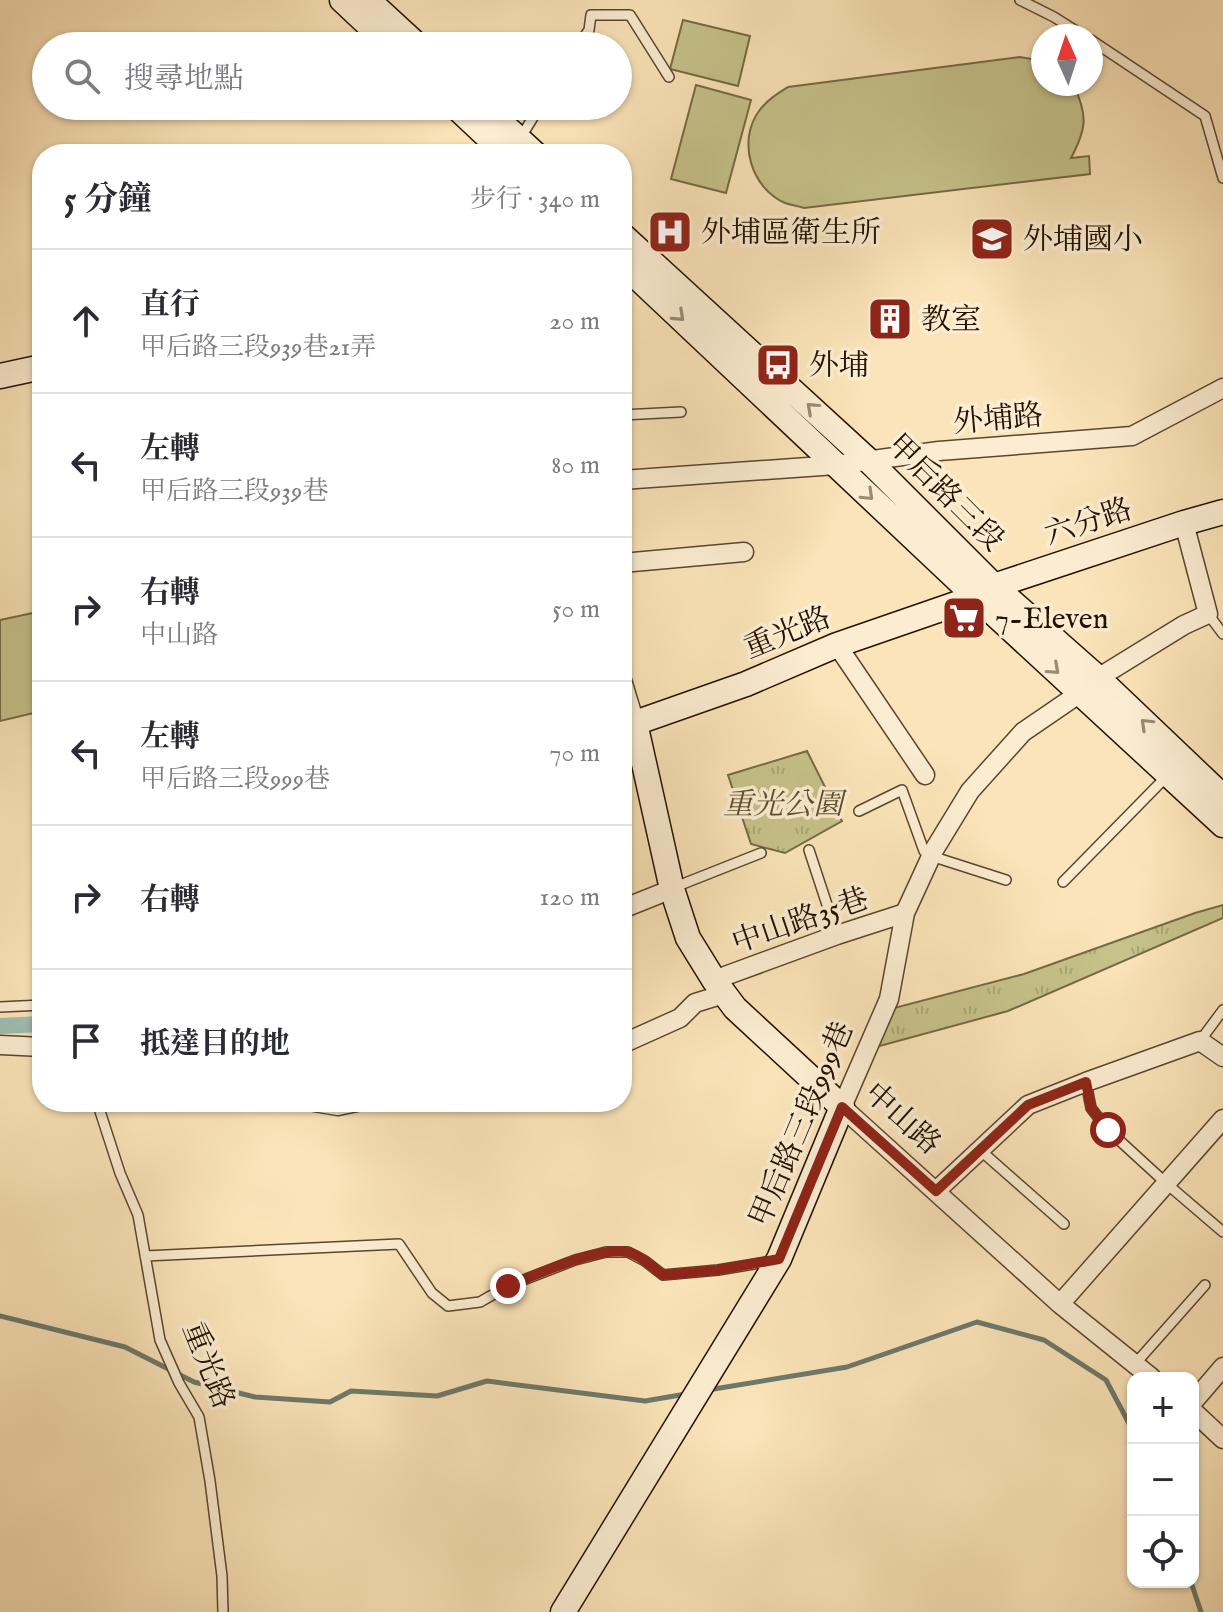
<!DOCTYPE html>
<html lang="zh-TW">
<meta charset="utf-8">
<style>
:root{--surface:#fff;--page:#f2f2f3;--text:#2b2b33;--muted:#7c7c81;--line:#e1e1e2}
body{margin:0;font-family:"IM FELL English","Noto Serif TC",serif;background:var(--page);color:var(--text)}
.controls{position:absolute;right:24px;bottom:24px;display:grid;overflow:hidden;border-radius:16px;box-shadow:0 2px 6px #0004}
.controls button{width:72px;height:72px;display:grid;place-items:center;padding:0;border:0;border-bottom:2px solid var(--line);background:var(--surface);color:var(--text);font:40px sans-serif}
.compass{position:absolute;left:1031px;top:24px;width:72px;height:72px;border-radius:50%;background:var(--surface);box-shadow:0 2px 6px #0004;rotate:357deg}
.stop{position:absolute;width:24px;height:24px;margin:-18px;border:6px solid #8f2418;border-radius:50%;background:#fff}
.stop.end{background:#8f2418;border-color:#fff;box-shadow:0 2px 8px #0008}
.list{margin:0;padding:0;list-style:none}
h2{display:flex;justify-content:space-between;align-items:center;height:104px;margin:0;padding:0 32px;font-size:34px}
h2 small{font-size:26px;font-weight:400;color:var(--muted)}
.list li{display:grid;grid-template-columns:52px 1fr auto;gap:24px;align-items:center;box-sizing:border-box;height:144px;padding:0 32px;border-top:2px solid var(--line)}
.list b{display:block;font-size:30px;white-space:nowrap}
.list p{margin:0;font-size:26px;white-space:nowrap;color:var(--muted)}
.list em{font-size:26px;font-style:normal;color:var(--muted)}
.icon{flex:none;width:44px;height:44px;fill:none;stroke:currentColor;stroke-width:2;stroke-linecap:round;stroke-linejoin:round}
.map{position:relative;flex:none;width:1223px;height:1612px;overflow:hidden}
.search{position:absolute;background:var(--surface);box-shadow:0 2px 6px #0004;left:32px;top:32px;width:600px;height:88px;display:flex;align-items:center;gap:20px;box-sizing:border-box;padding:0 28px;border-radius:44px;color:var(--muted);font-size:30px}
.panel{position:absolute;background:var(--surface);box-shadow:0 2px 6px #0004;left:32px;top:144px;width:600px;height:968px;border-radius:32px}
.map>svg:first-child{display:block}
.grass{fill:url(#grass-tufts);stroke:#756a45;stroke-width:2}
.pitch{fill:#c6c28a;stroke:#756a45;stroke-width:2}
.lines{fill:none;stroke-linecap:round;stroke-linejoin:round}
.stream{stroke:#6e796b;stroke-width:5}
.canal{stroke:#9fbeb2;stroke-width:16}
.lane-casing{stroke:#5a462e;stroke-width:12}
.street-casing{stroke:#5a462e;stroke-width:21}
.secondary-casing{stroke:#241100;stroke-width:27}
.lane{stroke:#fcedd2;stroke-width:9}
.street{stroke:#fcedd2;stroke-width:18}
.secondary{stroke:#fcedd2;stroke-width:24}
.oneway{stroke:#9b8a74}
.route{stroke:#8f2418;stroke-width:10}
.labels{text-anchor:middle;stroke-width:7;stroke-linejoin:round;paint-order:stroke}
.poi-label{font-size:30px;fill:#241100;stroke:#fcedd2;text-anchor:start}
.street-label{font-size:30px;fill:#241100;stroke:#fcedd2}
.park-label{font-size:30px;font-style:italic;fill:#5d4f30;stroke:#fcedd2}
</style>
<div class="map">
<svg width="1223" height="1612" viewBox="0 0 1223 1612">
<defs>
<pattern id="grass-tufts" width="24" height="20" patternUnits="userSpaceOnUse" patternTransform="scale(2)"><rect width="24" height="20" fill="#c6c28a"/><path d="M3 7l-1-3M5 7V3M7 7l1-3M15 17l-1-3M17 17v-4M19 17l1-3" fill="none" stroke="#aaa675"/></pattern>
</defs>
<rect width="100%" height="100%" fill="#fbe4b9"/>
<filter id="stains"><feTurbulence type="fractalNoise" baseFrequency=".0025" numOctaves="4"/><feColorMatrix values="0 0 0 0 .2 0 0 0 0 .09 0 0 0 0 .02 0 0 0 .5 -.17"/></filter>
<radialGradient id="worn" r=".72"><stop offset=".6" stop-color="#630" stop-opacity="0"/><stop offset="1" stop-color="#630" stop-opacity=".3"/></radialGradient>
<path class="grass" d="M 807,751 L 842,821 L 785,853 L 751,844 L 728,775 Z
M 1223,905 L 1223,918 L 1008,1011 L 876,1047 L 894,1008 L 1024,974 L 1195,913 Z"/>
<path class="pitch" d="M 683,20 L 750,36 L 738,86 L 670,69 Z
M 1020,57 L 1043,61 L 1043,84 L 1073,84 C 1088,115 1087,128 1071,158 L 1089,156 L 1090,174 L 804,208 C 798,206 791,205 785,203 C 751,188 737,141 759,111 C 767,100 777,94 788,87 Z
M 696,85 L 751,100 L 726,193 L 671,179 Z
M 42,611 L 42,711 L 0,721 L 0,620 Z"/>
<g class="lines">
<path class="stream" d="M 0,1316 L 125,1347 L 194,1382 L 255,1397 L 330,1402 L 351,1391 L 437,1396 L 487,1381 L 645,1401 L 686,1394
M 708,1390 L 847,1367 L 977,1322 L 1044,1340 L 1106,1380 L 1133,1431
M 1191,1582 L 1201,1612"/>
<path class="canal" d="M 0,1026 L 42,1024
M 241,1102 L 245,1104"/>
<g class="lane-casing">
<path id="lane" d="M 1020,0 L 1054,17 L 1084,36
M 1091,40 L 1205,116 L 1223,178
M 578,46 L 589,30 L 591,15 L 630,15 L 669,77
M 521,137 L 540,106
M 622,415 L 681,412
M 1208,614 L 1223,634
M 859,811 L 902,790 L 924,851 L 931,856 L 1006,880
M 809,850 L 837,935
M 1063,882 L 1167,776
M 675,887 L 761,853
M 0,1007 L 42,1005
M 1200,1041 L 1223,1010
M 1086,1082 L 1091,1108 L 1108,1130 L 1167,1184 L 1223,1232
M 97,1102 L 120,1173 L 138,1215 L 160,1340 L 179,1383 L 199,1417 L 210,1481 L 222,1576 L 223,1612
M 980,1150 L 1064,1224
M 145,1256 L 399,1244 L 432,1293 L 448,1306 L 480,1302 L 508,1286 L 575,1260 L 606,1252 L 628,1252 L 645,1261 L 663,1275 L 718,1270 L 772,1261
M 1135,1364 L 1205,1285"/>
</g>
<g class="street-casing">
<path id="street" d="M 622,480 L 836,465 L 939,451 L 1132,436 L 1223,388
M 622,563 L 744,552
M 837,645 L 925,775
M 622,680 L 635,723 L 622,725
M 622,909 L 672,889
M 714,980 L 837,935 L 905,913
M 622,1044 L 680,1018 L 695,1003 L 724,994
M 0,1045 L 42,1047
M 314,1102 L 338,1106 L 357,1102
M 936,1191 L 1028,1105 L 1086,1082 L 1200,1041 L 1223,1057
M 1060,1304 L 1223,1119
M 1152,1378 L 1060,1304 L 842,1107 L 889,999 L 905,913 L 934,850 L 970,791 L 1023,732 L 1080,693 L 1098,678 L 1184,625 L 1208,614 L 1184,523
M 1193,1402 L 1223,1367
M 1193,1411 L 1223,1439"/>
</g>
<g class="secondary-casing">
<path id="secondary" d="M 342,0 L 391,46
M 368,0 L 418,46
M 455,106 L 506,154
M 483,106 L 535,154
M 622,235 L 869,461 L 994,586 L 1098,678 L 1223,797
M 622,263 L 976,597 L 1223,825
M 0,376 L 42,367
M 563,1612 L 779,1259 L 842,1107 L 735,1008 L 714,980 L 688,938 L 672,889 L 635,723 L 746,684 L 837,645 L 976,597 L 994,586 L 1184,523 L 1223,512"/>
</g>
<use href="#lane" class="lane"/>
<use href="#street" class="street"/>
<use href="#secondary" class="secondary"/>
</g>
<defs><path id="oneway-chevron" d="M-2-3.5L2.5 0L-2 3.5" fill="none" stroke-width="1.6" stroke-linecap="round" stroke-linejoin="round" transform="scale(2)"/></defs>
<g class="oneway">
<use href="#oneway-chevron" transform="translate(679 316) rotate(43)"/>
<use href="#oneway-chevron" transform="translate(812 408) rotate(-138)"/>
<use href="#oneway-chevron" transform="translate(868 495) rotate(44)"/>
<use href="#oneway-chevron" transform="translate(1054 669) rotate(42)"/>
<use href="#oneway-chevron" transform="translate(1146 724) rotate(-136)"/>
</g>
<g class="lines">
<path class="route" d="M 508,1286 C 536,1275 598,1246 627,1252 C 640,1254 653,1268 663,1275 L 718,1270 L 779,1259 L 842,1107 L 936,1191 L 1028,1105 L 1086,1082 L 1091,1108 L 1108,1130"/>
</g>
<defs>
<g id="hospital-square" transform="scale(2.3)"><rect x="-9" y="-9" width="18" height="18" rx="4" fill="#8f2418" stroke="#fcedd2"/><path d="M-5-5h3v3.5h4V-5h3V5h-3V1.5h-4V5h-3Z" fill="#fff"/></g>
<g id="school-square" transform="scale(2.3)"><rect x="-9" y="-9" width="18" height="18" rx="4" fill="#8f2418" stroke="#fcedd2"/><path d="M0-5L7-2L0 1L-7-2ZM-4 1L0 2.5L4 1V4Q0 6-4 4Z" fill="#fff"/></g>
<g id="building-square" transform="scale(2.3)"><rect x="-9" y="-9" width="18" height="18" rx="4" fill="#8f2418" stroke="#fcedd2"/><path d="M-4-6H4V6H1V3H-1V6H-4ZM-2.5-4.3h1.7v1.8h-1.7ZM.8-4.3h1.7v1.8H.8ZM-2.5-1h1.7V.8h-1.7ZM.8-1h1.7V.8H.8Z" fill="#fff"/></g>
<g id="bus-square" transform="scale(2.3)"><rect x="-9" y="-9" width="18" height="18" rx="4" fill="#8f2418" stroke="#fcedd2"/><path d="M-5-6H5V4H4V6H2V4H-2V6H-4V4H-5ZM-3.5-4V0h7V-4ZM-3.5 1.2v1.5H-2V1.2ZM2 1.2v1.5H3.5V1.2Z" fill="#fff"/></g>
<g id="supermarket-square" transform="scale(2.3)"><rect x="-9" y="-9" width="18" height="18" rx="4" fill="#8f2418" stroke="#fcedd2"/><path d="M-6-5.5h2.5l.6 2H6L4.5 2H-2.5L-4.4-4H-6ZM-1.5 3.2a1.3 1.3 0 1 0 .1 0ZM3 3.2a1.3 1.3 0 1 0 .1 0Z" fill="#fff"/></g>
</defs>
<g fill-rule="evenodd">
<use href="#hospital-square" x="670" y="232"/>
<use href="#school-square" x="992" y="239"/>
<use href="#building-square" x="890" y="319"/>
<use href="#bus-square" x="778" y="365"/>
<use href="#supermarket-square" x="964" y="618"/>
</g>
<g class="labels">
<g class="poi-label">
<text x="701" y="242">外埔區衛生所</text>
<text x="1023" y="249">外埔國小</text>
<text x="921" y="329">教室</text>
<text x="809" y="375">外埔</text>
<text x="995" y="628">7-Eleven</text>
</g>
<g class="street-label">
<text transform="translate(998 418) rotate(-5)" y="10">外埔路</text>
<text transform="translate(946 492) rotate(45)" y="10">甲后路三段</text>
<text transform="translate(1088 521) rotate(-18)" y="10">六分路</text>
<text transform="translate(787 632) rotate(-22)" y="10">重光路</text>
<text transform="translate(800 920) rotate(-19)" y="10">中山路35巷</text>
<text transform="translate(903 1118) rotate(42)" y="10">中山路</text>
<text transform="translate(801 1124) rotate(-67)" y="10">甲后路三段999巷</text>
<text transform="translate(209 1365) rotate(68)" y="10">重光路</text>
</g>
<g class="park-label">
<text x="783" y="814">重光公園</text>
</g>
</g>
<rect width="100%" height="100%" filter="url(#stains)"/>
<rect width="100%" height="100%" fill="url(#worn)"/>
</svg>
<div class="controls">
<button>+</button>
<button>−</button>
<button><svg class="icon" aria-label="locate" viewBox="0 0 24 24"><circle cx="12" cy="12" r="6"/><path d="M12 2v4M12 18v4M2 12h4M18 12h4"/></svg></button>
</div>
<svg class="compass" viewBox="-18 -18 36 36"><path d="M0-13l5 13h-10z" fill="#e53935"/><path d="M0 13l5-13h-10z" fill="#7c7c81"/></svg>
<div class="stop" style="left:1108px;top:1130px"></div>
<div class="stop end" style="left:508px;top:1286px"></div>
<div class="search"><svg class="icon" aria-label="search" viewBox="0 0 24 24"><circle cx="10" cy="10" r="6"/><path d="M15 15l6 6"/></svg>搜尋地點</div>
<section class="panel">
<h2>5 分鐘<small>步行 · 340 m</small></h2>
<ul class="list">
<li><svg class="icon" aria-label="ahead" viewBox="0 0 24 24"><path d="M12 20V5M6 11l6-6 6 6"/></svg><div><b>直行</b><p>甲后路三段939巷21弄</p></div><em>20 m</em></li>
<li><svg class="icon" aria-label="left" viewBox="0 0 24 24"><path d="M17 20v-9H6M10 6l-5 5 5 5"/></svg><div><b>左轉</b><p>甲后路三段939巷</p></div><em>80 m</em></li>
<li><svg class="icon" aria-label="right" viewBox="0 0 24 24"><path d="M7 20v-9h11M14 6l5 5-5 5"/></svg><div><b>右轉</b><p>中山路</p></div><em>50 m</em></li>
<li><svg class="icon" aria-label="left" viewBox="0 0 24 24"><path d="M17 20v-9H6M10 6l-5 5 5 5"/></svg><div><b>左轉</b><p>甲后路三段999巷</p></div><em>70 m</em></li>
<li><svg class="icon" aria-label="right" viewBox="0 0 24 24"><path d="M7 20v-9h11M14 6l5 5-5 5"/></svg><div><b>右轉</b></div><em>120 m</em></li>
<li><svg class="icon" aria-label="arrive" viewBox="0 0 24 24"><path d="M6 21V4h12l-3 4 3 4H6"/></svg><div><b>抵達目的地</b></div></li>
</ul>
</section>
</div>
